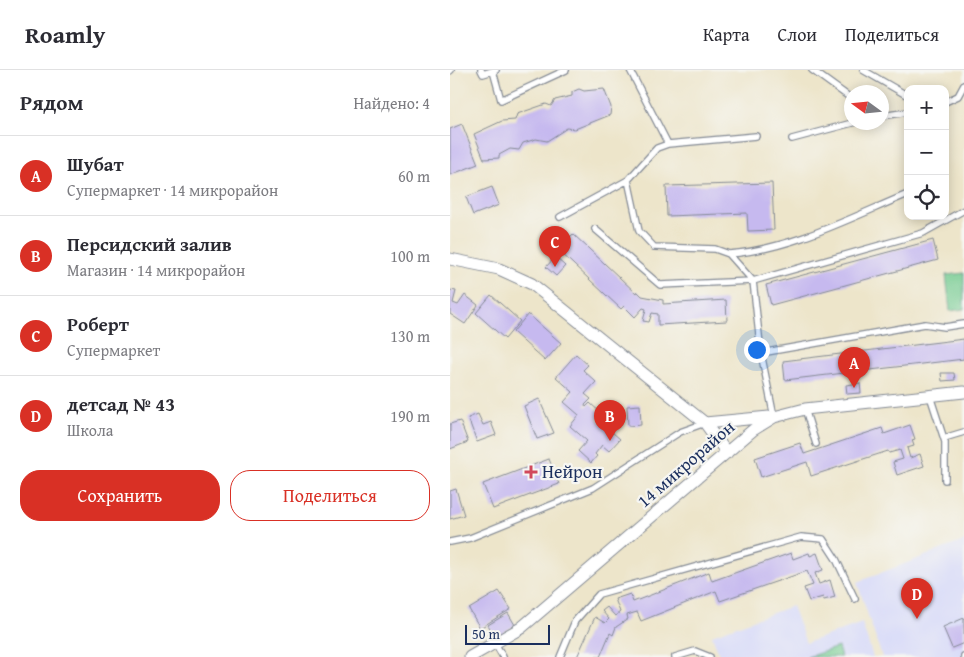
<!DOCTYPE html>
<html lang="ru">
<meta charset="utf-8">
<style>
:root{--surface:#fff;--page:#f7f7f7;--text:#2b2b33;--muted:#7c7c81;--line:#e1e1e2;--accent:#d93025}
body{margin:0;font-family:"Gentium Book Plus",serif;background:var(--page);color:var(--text)}
.controls{position:absolute;right:15px;top:15px;display:grid;overflow:hidden;border-radius:10px;box-shadow:0 2px 12px #0003}
.controls button{width:45px;height:45px;display:grid;place-items:center;padding:0;border:0;border-bottom:1px solid var(--line);background:var(--surface);color:var(--text);font:25px sans-serif}
.compass{position:absolute;left:394px;top:15px;width:45px;height:45px;border-radius:50%;background:var(--surface);box-shadow:0 2px 12px #0003;rotate:285deg}
.scale{position:absolute;left:15px;bottom:12px;width:85px;box-sizing:border-box;padding-left:5px;border:2px solid #1b2f5e;border-top:0;font-size:14px;line-height:18px;white-space:nowrap;color:#1b2f5e;-webkit-text-stroke:4px #f6f6f2;paint-order:stroke}
.you{position:absolute;left:306px;top:279px;width:18px;height:18px;margin:-12px;border:4px solid #fff;border-radius:50%;background:#1a73e8;box-shadow:0 0 0 8px #1a73e833}
.badge{display:grid;place-items:center;width:32px;height:32px;border-radius:50%;background:var(--accent);color:#fff;font-size:16px;font-weight:700}
.pin{position:absolute;translate:-50% -41px;filter:drop-shadow(0 1px 2px #0008)}
.pin::after{content:'';position:absolute;top:26px;width:18px;height:15px;background:inherit;clip-path:polygon(0 0,100% 0,50% 100%)}
.list{margin:0;padding:0;list-style:none}
h2{display:flex;justify-content:space-between;align-items:center;height:65px;margin:0;padding:0 20px;font-size:21px}
h2 small{font-size:16px;font-weight:400;color:var(--muted)}
.list li{display:grid;grid-template-columns:32px 1fr auto;gap:15px;align-items:center;box-sizing:border-box;height:80px;padding:0 20px;border-top:1px solid var(--line)}
.list b{display:block;font-size:19px;white-space:nowrap}
.list p{margin:0;font-size:16px;white-space:nowrap;color:var(--muted)}
.list em{font-size:16px;font-style:normal;color:var(--muted)}
.actions{display:flex;gap:10px;padding:15px 20px}
.actions a{flex:1;padding:11px 0;border:1px solid var(--accent);border-radius:20px;text-align:center;font-size:18px;color:var(--accent)}
.actions .main{background:var(--accent);color:#fff}
.icon{flex:none;width:28px;height:28px;fill:none;stroke:currentColor;stroke-width:2;stroke-linecap:round;stroke-linejoin:round}
.map{position:relative;flex:none;width:514px;height:587px;overflow:hidden}
header{display:flex;align-items:center;gap:30px;box-sizing:border-box;height:70px;padding:0 25px;background:var(--surface);border-bottom:1px solid var(--line)}
header strong{font-size:24px}
nav{display:flex;gap:28px;margin-inline-start:auto;font-size:18px}
main{display:flex}
aside{flex:1;background:var(--surface)}
.map>svg:first-child{display:block}
.built{fill:#d5d8f9}
.green{fill:#75cb90;stroke:#487d77}
.building{fill:#c6b9ef}
.lines{fill:none;stroke-linecap:round;stroke-linejoin:round}
.service-casing{stroke:#848a94;stroke-width:8}
.minor-casing{stroke:#848a94;stroke-width:13}
.service{stroke:#fff;stroke-width:5.5}
.minor{stroke:#fff;stroke-width:11}
.poi-dot{fill:#d1495b;stroke:#f6f6f2;stroke-width:2}
.labels{text-anchor:middle;stroke-width:4.5;stroke-linejoin:round;paint-order:stroke}
.street-label{font-size:18px;fill:#1b2f5e;stroke:#f6f6f2}
.poi-label{font-size:18px;fill:#1b2f5e;stroke:#f6f6f2;text-anchor:start}
</style>
<header>
<strong>Roamly</strong>
<nav><a>Карта</a><a>Слои</a><a>Поделиться</a></nav>
</header>
<main>
<aside>
<h2>Рядом<small>Найдено: 4</small></h2>
<ul class="list">
<li><span class="badge">A</span><div><b>Шубат</b><p>Супермаркет · 14 микрорайон</p></div><em>60 m</em></li>
<li><span class="badge">B</span><div><b>Персидский залив</b><p>Магазин · 14 микрорайон</p></div><em>100 m</em></li>
<li><span class="badge">C</span><div><b>Роберт</b><p>Супермаркет</p></div><em>130 m</em></li>
<li><span class="badge">D</span><div><b>детсад № 43</b><p>Школа</p></div><em>190 m</em></li>
</ul>
<div class="actions"><a class="main">Сохранить</a><a>Поделиться</a></div>
</aside>
<div class="map">
<svg width="514" height="587" viewBox="0 0 514 587">
<rect width="100%" height="100%" fill="#f6f6f2"/>
<filter id="ink" filterUnits="userSpaceOnUse"><feTurbulence type="fractalNoise" baseFrequency=".02" numOctaves="2"/><feDisplacementMap in="SourceGraphic" scale="10" xChannelSelector="R" yChannelSelector="G"/><feConvolveMatrix kernelMatrix="1 2 1 2 8 2 1 2 1" color-interpolation-filters="sRGB"/></filter>
<filter id="wash" filterUnits="userSpaceOnUse"><feTurbulence type="fractalNoise" baseFrequency=".0096" numOctaves="4" result="noise"/><feDisplacementMap in="SourceGraphic" scale="20" xChannelSelector="R" yChannelSelector="G"/><feGaussianBlur stdDeviation="1.12" result="paint"/><feColorMatrix in="noise" values="0 0 0 0 0 0 0 0 0 0 0 0 0 0 0 0 0 1.4 0 .05"/><feComposite in="paint" operator="in"/></filter>
<g filter="url(#wash)">
<rect width="100%" height="100%" fill="#ede5ca"/>
<path class="built" d="M 514,471 L 514,587 L 432,587 L 407,512 Z
M 342,536 L 356,573 L 412,553 L 423,587 L 270,587 L 262,565 Z"/>
<path class="green" d="M 514,203 L 514,239 L 500,241 L 496,205 Z
M 388,577 L 391,587 L 357,587 Z"/>
<g id="blocks">
<path class="building" d="M 129,19 L 134,21 L 154,19 L 161,37 L 160,45 L 125,59 L 117,58 L 97,71 L 86,69 L 73,73 L 69,80 L 60,79 L 49,85 L 49,88 L 34,89 L 24,64 L 52,51 L 65,50 L 67,44 L 96,34 L 101,36 L 105,30 L 122,26 L 122,22 Z
M 12,54 L 28,94 L 0,105 L 0,59 Z
M 322,113 L 324,160 L 298,161 L 297,143 L 217,146 L 216,116 Z
M 42,117 L 49,135 L 23,145 L 16,127 Z
M 123,164 L 186,223 L 187,221 L 192,226 L 213,230 L 213,234 L 276,230 L 277,251 L 208,255 L 208,244 L 202,243 L 199,252 L 193,251 L 196,239 L 193,238 L 185,247 L 174,236 L 171,239 L 108,180 Z
M 483,170 L 488,190 L 321,235 L 316,215 Z
M 105,187 L 115,196 L 106,206 L 96,197 Z
M 0,220 L 6,221 L 3,233 L 8,235 L 15,225 L 28,235 L 15,254 L 0,244 Z
M 41,225 L 70,251 L 55,269 L 26,243 Z
M 78,244 L 111,273 L 95,291 L 63,262 Z
M 514,269 L 514,289 L 335,310 L 333,291 Z
M 126,284 L 138,295 L 133,300 L 146,312 L 135,324 L 141,329 L 135,335 L 136,337 L 140,333 L 152,344 L 147,349 L 170,369 L 159,381 L 152,375 L 145,384 L 147,386 L 141,393 L 128,381 L 137,371 L 120,356 L 129,345 L 114,332 L 123,322 L 106,307 Z
M 491,303 L 504,303 L 505,310 L 492,311 Z
M 410,313 L 411,323 L 397,324 L 396,315 Z
M 89,329 L 104,363 L 87,369 L 74,336 Z
M 190,335 L 191,355 L 178,356 L 177,336 Z
M 28,344 L 33,355 L 41,352 L 46,365 L 27,372 L 18,348 Z
M 10,351 L 18,372 L 0,379 L 0,354 Z
M 460,355 L 465,369 L 462,370 L 464,376 L 457,378 L 460,388 L 470,384 L 474,396 L 447,405 L 443,392 L 453,389 L 450,380 L 439,383 L 438,381 L 361,406 L 357,392 L 311,407 L 305,388 L 350,373 L 354,384 L 432,358 L 434,364 Z
M 99,389 L 109,414 L 43,439 L 33,414 Z
M 6,419 L 14,445 L 0,449 L 0,421 Z
M 341,483 L 343,489 L 359,483 L 360,486 L 367,483 L 373,500 L 365,503 L 369,514 L 380,510 L 385,527 L 374,530 L 373,527 L 359,531 L 354,518 L 363,515 L 357,501 L 270,531 L 266,521 L 191,551 L 187,542 L 177,545 L 178,549 L 166,557 L 163,565 L 160,563 L 150,587 L 127,587 L 145,547 L 155,553 L 159,549 L 152,541 L 157,537 L 165,546 L 170,542 L 165,529 L 180,524 L 183,532 L 259,502 L 262,511 Z
M 49,521 L 61,539 L 30,558 L 19,539 Z
M 58,543 L 65,555 L 46,567 L 38,555 Z
M 514,548 L 514,573 L 502,578 L 493,557 Z"/>
</g>
</g>
<g filter="url(#ink)">
<use href="#blocks" fill-opacity="0" stroke="#848a94" stroke-width="1"/>
<g class="lines">
<g class="service-casing">
<path id="service" d="M 31,0 L 33,4 L 46,0
M 180,0 L 218,74
M 362,0 L 402,29
M 413,0 L 458,26
M 0,1 L 1,0
M 43,1 L 51,30 L 116,0
M 495,32 L 508,26 L 514,15
M 432,46 L 458,42
M 342,69 L 406,52
M 110,147 L 178,110
M 145,159 L 210,215 L 303,211
M 279,184 C 342,179 400,148 458,124
M 303,211 L 279,184 L 265,179 L 204,177 L 189,161 L 178,110 L 207,78 L 218,74 L 306,66
M 311,283 L 303,211 L 473,163 L 514,140
M 480,326 L 495,372 L 495,410
M 355,339 L 366,374
M 324,347 L 311,283 L 475,254 L 495,257 L 514,254
M 494,368 L 514,362
M 0,472 L 20,468 L 143,418 L 230,362 L 255,353
M 45,573 L 53,587
M 110,587 L 125,551 L 149,524 L 351,467 L 373,469 L 386,489 L 405,529
M 225,587 L 245,581 L 260,587
M 514,587 L 514,586"/>
</g>
<g class="minor-casing">
<path id="minor" d="M 0,189 L 49,199 L 82,214 L 255,353 L 277,383
M 255,353 L 319,347
M 20,587 L 71,558 L 303,360 L 324,347 L 355,339 L 514,322"/>
</g>
<use href="#service" class="service"/>
<use href="#minor" class="minor"/>
</g>
</g>
<path class="poi-dot" d="M78.5 394.5h5v5h5v5h-5v5h-5v-5h-5v-5h5z"/>
<g class="labels">
<g class="street-label">
<text transform="translate(236 394) rotate(-41)" y="6">14 микрорайон</text>
</g>
<g class="poi-label">
<text x="92" y="408">Нейрон</text>
</g>
</g>
</svg>
<div class="controls">
<button>+</button>
<button>−</button>
<button><svg class="icon" aria-label="locate" viewBox="0 0 24 24"><circle cx="12" cy="12" r="6"/><path d="M12 2v4M12 18v4M2 12h4M18 12h4"/></svg></button>
</div>
<svg class="compass" viewBox="-18 -18 36 36"><path d="M0-13l5 13h-10z" fill="#e53935"/><path d="M0 13l5-13h-10z" fill="#7c7c81"/></svg>
<div class="scale">50 m</div>
<div class="you"></div>
<div class="pin badge" style="left:404px;top:318px">A</div>
<div class="pin badge" style="left:160px;top:371px">B</div>
<div class="pin badge" style="left:105px;top:197px">C</div>
<div class="pin badge" style="left:467px;top:549px">D</div>
</div>
</main>
